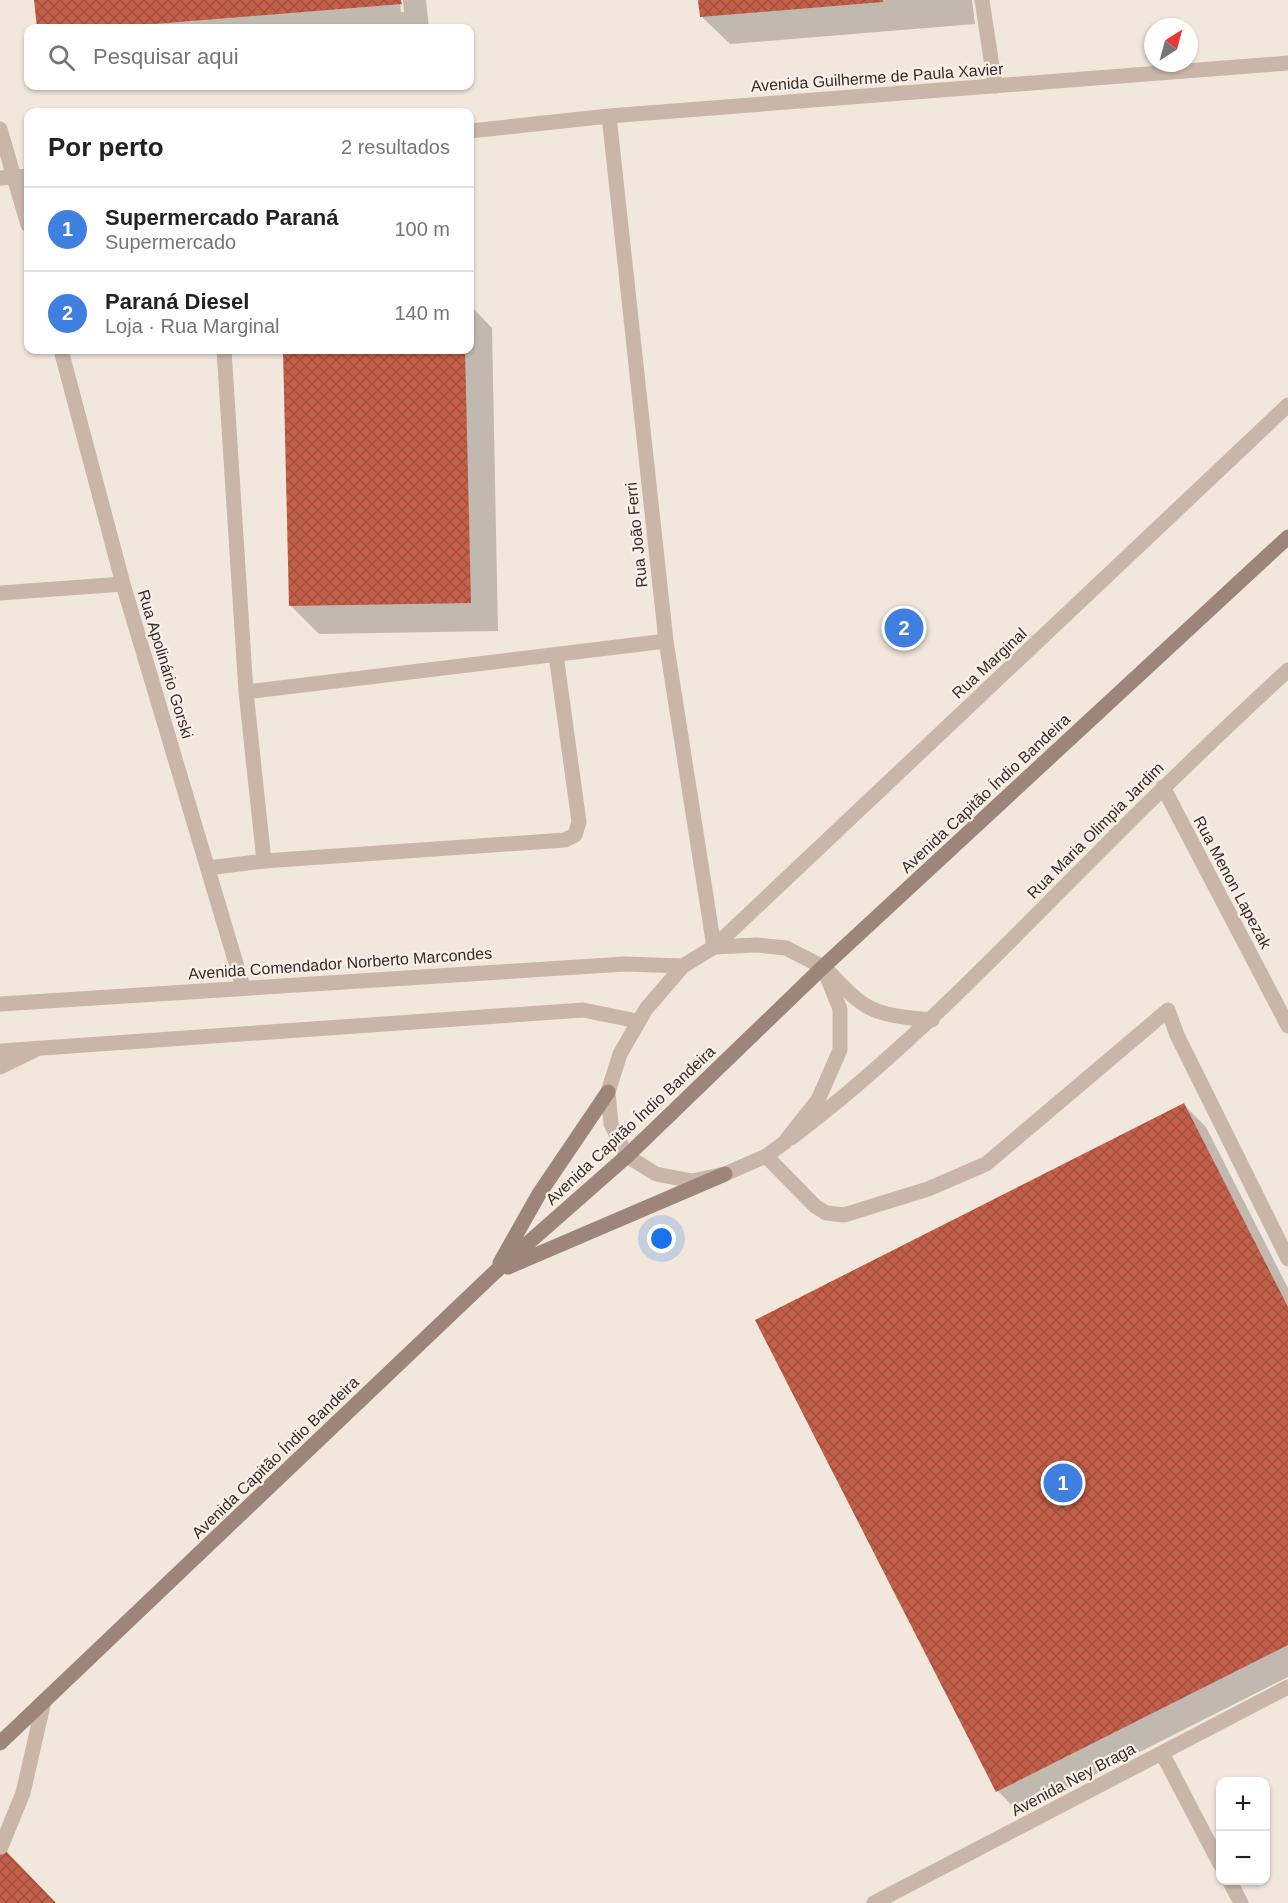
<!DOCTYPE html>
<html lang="pt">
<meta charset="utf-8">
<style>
:root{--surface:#fff;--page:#f2f2f2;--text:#222;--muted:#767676;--line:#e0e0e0;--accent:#1a73e8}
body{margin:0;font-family:Arial,sans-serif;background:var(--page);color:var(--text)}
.controls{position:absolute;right:18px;bottom:18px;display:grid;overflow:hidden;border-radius:12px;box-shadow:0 2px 4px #0004}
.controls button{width:54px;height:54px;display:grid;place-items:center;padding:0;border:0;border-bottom:2px solid var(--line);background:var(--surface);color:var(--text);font:30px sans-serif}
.compass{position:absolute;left:1144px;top:18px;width:54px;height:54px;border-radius:50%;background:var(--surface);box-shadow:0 2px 4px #0004;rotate:36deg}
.you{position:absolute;left:662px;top:1239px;width:21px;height:21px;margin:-15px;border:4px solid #fff;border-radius:50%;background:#1a73e8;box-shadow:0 0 0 9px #1a73e833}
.badge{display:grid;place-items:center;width:39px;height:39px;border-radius:50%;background:var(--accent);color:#fff;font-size:20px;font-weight:700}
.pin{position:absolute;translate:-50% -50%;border:3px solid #fff;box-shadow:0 2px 6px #0006}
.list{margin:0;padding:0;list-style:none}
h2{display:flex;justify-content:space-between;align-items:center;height:78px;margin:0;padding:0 24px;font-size:26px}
h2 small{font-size:20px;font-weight:400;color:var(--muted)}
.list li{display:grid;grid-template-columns:39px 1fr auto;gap:18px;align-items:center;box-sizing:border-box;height:84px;padding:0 24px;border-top:2px solid var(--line)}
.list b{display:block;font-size:22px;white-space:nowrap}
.list p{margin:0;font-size:20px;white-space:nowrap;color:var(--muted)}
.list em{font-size:20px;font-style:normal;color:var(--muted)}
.icon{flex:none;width:33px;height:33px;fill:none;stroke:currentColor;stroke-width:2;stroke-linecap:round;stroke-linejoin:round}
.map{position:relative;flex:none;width:1288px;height:1903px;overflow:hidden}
.search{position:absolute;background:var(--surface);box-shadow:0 2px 4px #0004;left:24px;top:24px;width:450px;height:66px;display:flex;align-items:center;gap:15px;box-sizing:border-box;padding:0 21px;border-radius:12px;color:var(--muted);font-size:22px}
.panel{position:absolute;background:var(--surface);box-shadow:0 2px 4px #0004;left:24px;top:108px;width:450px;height:246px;border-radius:12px}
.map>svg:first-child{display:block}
.shadow{fill:#0003}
.building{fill:url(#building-cross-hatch)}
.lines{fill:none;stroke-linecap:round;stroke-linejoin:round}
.service{stroke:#cab6a9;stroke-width:15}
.minor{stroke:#cab6a9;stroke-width:15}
.tertiary{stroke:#cab6a9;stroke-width:15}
.secondary{stroke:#9e857a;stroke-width:15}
.labels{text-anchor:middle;stroke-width:4.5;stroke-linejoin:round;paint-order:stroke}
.street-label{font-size:16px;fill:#372c29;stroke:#f9f1e9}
</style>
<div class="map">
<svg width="1288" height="1903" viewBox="0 0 1288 1903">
<defs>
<pattern id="building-cross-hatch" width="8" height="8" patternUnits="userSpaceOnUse" patternTransform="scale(1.5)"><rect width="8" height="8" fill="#c46049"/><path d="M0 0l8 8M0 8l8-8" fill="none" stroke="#a04f3d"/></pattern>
</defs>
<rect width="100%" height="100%" fill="#f2e7dd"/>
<path class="shadow" d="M 36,0 L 400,0 L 401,12 L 404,12 L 403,0 L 426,0 L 429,28 L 38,28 Z
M 700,0 L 972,0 L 975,24 L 730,44 L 701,16 Z
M 470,305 L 492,328 L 498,631 L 319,634 L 290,605 L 285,350 L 470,350 Z
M 1184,1105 L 1206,1127 L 1288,1288 L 1288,1677 L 1019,1813 L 998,1791 Z"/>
<path class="building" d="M 34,0 L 401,0 L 402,4 L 105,28 L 37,28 Z
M 698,0 L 883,0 L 883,2 L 700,17 Z
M 283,350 L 465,350 L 471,603 L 289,606 Z
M 1184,1103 L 1288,1307 L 1288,1645 L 996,1792 L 755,1320 Z
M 0,1845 L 56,1903 L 0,1903 Z"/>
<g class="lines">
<path class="service" d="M 982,0 L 995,86
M 224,350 L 246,692 L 666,641
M 264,861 L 565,840 L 575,835 L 579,822 L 556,655
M 208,868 L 264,861 L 246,692
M 766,1156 L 815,1206 L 826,1213 L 844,1215 L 928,1189 L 986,1164 L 1168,1010 L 1177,1035 L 1288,1259
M 1,1847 L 23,1793 L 44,1701"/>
<path class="minor" d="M 609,116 L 666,641 L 714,947
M 0,129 L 28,225
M 470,131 L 609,116 L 1288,63
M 0,178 L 28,176
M 61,350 L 123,584 L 243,987
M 0,593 L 123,584
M 1163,787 L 1288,1026
M 714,947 L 1288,405
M 824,967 C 867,1012 869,1014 932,1020
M 0,1067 L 37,1049
M 791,1138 C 900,1056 992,959 1088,863 C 1153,797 1220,733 1288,670
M 1162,1753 L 1220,1864
M 1229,1880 L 1241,1903
M 874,1903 L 1288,1687"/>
<path class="tertiary" d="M 756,945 L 786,948 L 823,967 L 840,1009 L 840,1050 L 818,1100 L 784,1143 L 766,1156 L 725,1174 L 692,1181 L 656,1174 L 627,1156 L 611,1124 L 608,1092 L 620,1054 L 646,1009 L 683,966 L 714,947 Z
M 0,1004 L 625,964 L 683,966
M 0,1051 L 583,1010 L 637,1021"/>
<path class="secondary" d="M 500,1263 L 539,1194 L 608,1092
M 508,1267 L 725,1174
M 0,1743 L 494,1273 L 627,1156 L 823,967 L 1288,537"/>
</g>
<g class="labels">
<g class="street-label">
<text transform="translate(877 77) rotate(-4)" y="6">Avenida Guilherme de Paula Xavier</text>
<text transform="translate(636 535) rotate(-96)" y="6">Rua João Ferri</text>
<text transform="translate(989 663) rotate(-43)" y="6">Rua Marginal</text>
<text transform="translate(166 664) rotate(73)" y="6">Rua Apolinário Gorski</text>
<text transform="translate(985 793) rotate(-43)" y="6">Avenida Capitão Índio Bandeira</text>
<text transform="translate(1095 830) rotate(-45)" y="6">Rua Maria Olimpia Jardim</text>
<text transform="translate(1233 882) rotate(62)" y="6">Rua Menon Lapezak</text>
<text transform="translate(340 963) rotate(-4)" y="6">Avenida Comendador Norberto Marcondes</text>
<text transform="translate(630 1125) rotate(-43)" y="6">Avenida Capitão Índio Bandeira</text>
<text transform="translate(275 1457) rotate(-44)" y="6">Avenida Capitão Índio Bandeira</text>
<text transform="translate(1073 1779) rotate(-28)" y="6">Avenida Ney Braga</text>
</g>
</g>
</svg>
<div class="controls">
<button>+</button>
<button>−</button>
</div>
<svg class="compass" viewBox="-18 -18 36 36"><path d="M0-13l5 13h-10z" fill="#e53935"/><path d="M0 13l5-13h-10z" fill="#767676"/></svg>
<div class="you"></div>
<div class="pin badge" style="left:1063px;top:1483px;background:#3f7fe0">1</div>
<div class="pin badge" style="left:904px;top:628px;background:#3f7fe0">2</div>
<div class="search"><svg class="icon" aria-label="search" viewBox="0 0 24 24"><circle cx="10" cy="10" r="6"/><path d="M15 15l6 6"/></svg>Pesquisar aqui</div>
<section class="panel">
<h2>Por perto<small>2 resultados</small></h2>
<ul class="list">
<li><span class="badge" style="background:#3f7fe0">1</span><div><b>Supermercado Paraná</b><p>Supermercado</p></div><em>100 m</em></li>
<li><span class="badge" style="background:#3f7fe0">2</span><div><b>Paraná Diesel</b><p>Loja · Rua Marginal</p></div><em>140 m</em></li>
</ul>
</section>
</div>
